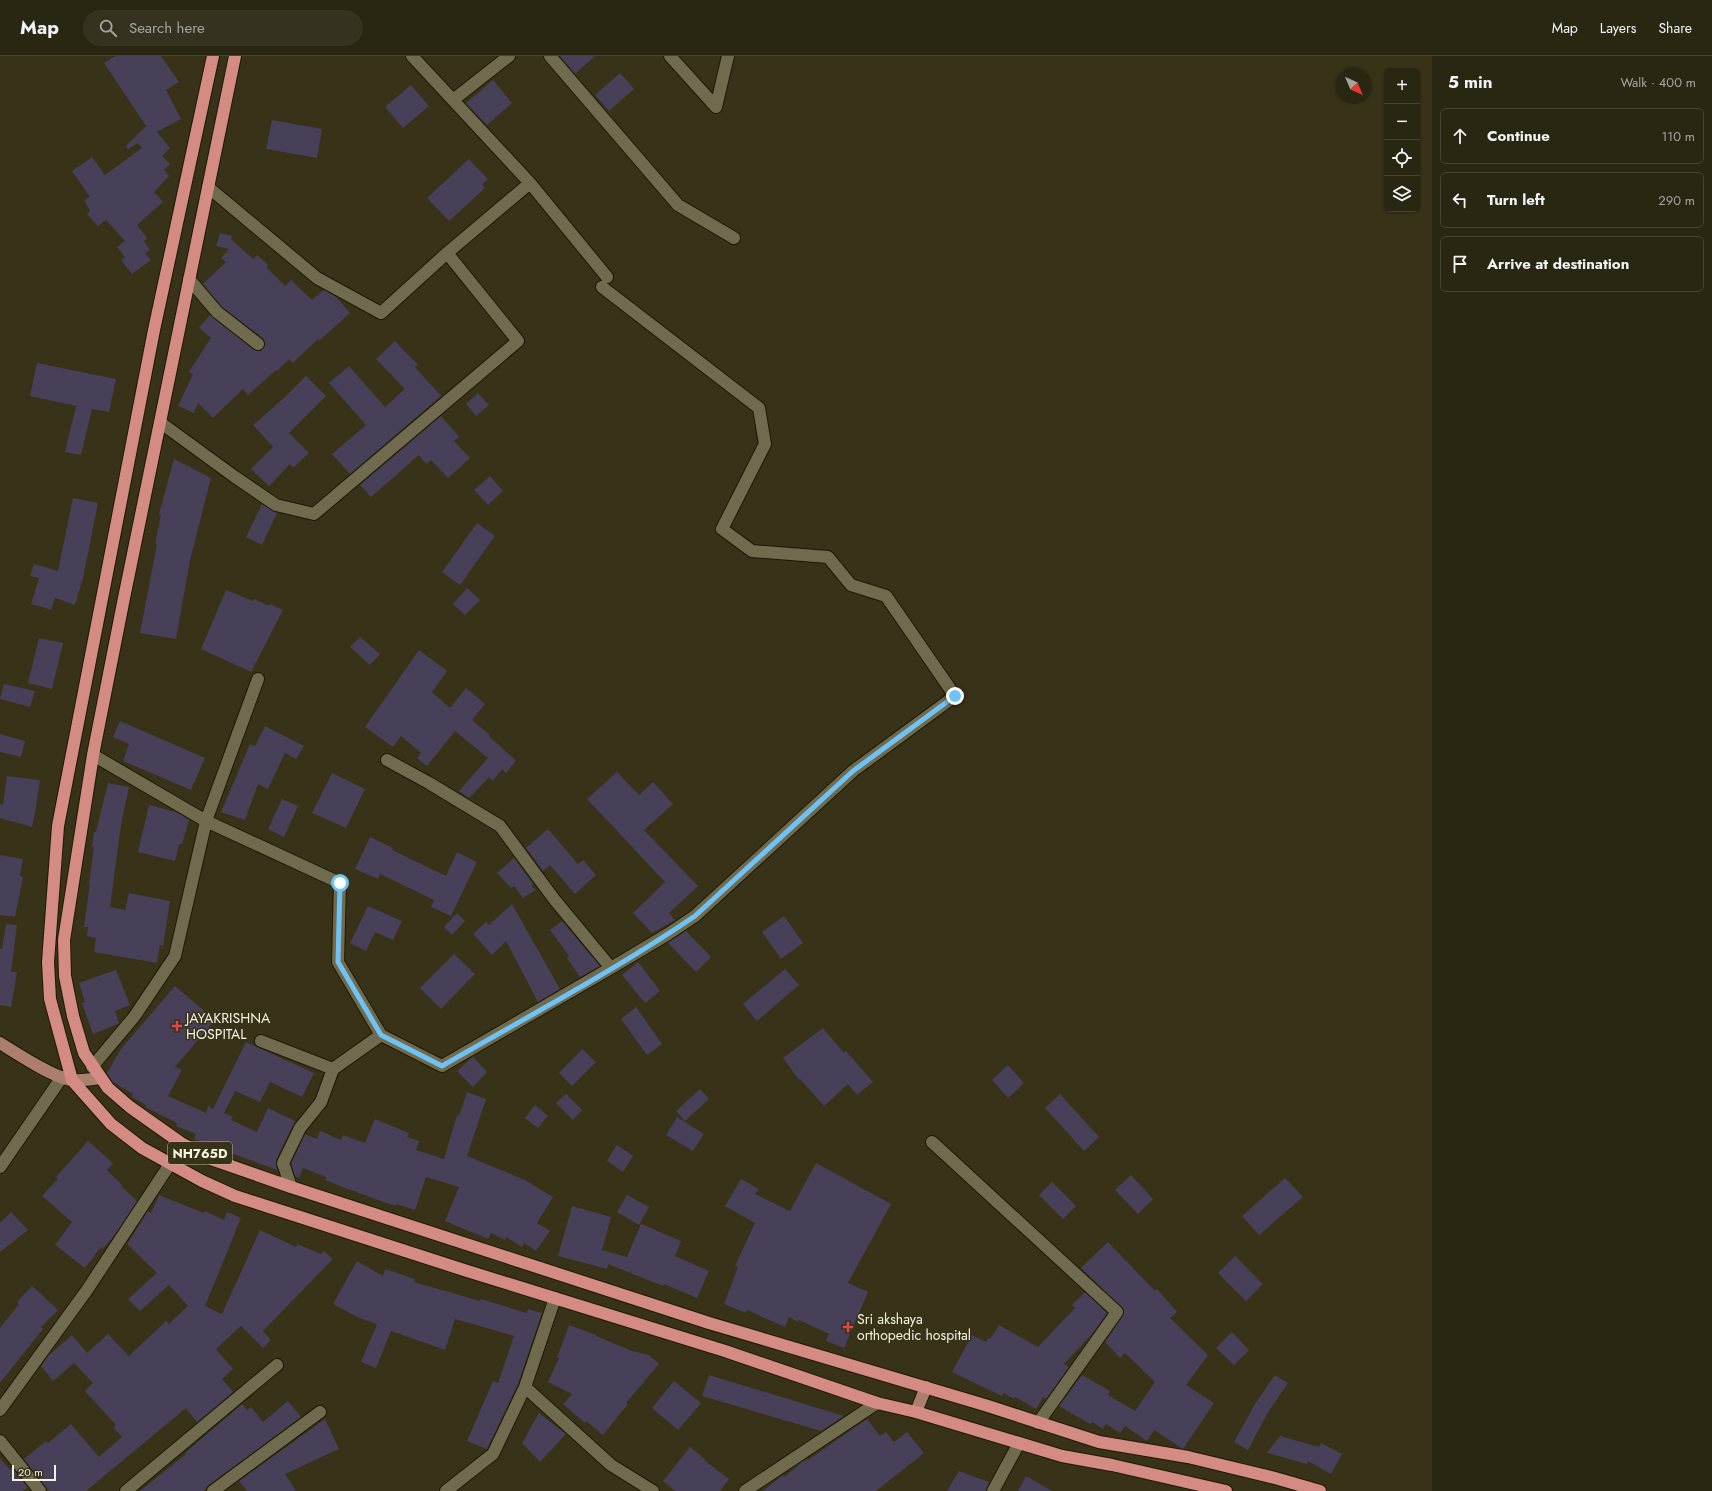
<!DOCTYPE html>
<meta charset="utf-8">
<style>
:root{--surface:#292612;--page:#353220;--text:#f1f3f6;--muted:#a5a59f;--line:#454332}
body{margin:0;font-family:Jost,sans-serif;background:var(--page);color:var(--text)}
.controls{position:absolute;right:12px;top:12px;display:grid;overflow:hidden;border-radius:6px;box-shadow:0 1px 3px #0004}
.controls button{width:36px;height:36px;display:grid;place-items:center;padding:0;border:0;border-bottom:1px solid var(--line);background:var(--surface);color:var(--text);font:20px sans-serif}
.compass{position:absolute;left:1336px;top:12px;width:36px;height:36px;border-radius:50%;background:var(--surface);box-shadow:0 1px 3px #0004;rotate:136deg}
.scale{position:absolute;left:12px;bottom:10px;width:44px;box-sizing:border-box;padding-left:4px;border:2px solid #f5f3e3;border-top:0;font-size:11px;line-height:14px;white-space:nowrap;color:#f5f3e3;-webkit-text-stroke:3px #373218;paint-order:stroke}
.stop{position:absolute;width:12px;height:12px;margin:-9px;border:3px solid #6fc2f4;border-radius:50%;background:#fff}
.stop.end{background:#6fc2f4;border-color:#fff;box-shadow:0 1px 4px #0008}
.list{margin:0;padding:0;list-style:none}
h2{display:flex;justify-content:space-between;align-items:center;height:52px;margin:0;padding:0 16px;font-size:17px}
h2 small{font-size:13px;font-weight:400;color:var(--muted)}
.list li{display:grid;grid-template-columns:26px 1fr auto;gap:12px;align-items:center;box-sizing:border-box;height:56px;margin:0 8px 8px;padding:0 8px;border:1px solid var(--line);border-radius:6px}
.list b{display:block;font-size:15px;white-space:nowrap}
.list em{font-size:13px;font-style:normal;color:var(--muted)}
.icon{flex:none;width:22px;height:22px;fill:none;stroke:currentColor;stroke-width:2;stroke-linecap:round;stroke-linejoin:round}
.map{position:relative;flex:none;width:1432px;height:1435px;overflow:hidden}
header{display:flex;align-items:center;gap:24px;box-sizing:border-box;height:56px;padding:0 20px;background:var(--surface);border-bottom:1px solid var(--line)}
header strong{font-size:19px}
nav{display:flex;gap:22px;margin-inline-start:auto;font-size:14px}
.search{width:280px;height:36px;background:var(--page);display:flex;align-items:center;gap:10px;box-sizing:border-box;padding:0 14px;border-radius:22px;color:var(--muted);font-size:15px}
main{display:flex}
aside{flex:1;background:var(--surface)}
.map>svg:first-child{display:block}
.building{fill:#484058}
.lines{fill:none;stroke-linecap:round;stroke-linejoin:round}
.minor-casing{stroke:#1e1a02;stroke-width:14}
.major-casing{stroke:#1e1a02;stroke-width:14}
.highway-casing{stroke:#1e1a02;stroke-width:14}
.minor{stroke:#706b4f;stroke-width:12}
.major{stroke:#ac7e6e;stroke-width:12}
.highway{stroke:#d48b83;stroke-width:12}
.route{stroke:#6fc2f4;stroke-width:5}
.health-dot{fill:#e0444e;stroke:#373218;stroke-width:1.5}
.labels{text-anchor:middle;stroke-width:3;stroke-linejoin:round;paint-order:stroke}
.shield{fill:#373218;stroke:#bcb9a6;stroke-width:1}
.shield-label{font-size:13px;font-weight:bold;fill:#f5f3e3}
.poi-label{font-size:14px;fill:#f5f3e3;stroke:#373218;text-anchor:start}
</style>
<header>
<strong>Map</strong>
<div class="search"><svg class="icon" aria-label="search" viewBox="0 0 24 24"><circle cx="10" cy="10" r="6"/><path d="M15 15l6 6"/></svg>Search here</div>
<nav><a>Map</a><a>Layers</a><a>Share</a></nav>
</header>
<main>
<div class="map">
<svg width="1432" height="1435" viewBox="0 0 1432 1435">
<rect width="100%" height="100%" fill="#373218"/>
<path class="building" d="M 115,0 L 161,0 L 179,26 L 166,34 L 181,63 L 157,76 L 170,92 L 162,100 L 170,108 L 164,114 L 169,120 L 154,136 L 163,146 L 137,169 L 147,182 L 144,185 L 150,194 L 145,197 L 151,204 L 132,218 L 121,204 L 125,201 L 117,191 L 125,185 L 106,164 L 98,170 L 87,158 L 90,155 L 84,144 L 90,141 L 72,115 L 92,101 L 105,119 L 142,92 L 138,87 L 128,93 L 126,90 L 146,70 L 104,7 Z
M 560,0 L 595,0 L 575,18 Z
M 620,17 L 634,33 L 609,55 L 595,39 Z
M 493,24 L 512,47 L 487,69 L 466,47 Z
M 411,29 L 429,50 L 403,72 L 385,51 Z
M 272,64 L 322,73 L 317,102 L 266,93 Z
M 469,103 L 488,123 L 482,128 L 485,132 L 449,165 L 427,142 Z
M 220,177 L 232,180 L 231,183 L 253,203 L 257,199 L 268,209 L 266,211 L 285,230 L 291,224 L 312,244 L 324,234 L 335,240 L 350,257 L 319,285 L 318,283 L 293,307 L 289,303 L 277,315 L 276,314 L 248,339 L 243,333 L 213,362 L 198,347 L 194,357 L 178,350 L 193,318 L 189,316 L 211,282 L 199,272 L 210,259 L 254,294 L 261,295 L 265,289 L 263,282 L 222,251 L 203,228 L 226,206 L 221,202 L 229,193 L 216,190 Z
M 395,285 L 418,309 L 415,311 L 441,340 L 350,418 L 332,398 L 366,369 L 329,327 L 349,310 L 385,351 L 405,333 L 376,303 Z
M 37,307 L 116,323 L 109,356 L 92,353 L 81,399 L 65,396 L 76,350 L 30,340 Z
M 306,320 L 326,340 L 289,377 L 309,397 L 293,412 L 290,408 L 269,430 L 251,413 L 273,391 L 253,369 L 284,342 Z
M 478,337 L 489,349 L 476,360 L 466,348 Z
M 441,360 L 459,381 L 454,385 L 470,402 L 448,422 L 431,404 L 426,408 L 419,399 L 371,441 L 360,429 Z
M 174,403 L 211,422 L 190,504 L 176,583 L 140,577 L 157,488 L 155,488 L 161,459 L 159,458 Z
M 490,420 L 503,435 L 488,449 L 474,434 Z
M 73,442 L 98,447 L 83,522 L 75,549 L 55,542 L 51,554 L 31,548 L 39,522 L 30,520 L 34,508 L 58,515 Z
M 262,448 L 277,457 L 262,489 L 246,481 Z
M 477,467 L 495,480 L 460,529 L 442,516 Z
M 467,532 L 480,544 L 465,559 L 453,548 Z
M 226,534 L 253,545 L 254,543 L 269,550 L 270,548 L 283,554 L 251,616 L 201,593 Z
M 360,581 L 380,598 L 370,609 L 350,591 Z
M 39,582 L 63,587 L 52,633 L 28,627 Z
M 419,594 L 447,615 L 432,636 L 450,652 L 466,632 L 485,648 L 472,664 L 490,679 L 489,680 L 516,705 L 506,717 L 502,713 L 493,725 L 489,721 L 469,742 L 459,735 L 488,702 L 455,675 L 427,710 L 417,702 L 421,697 L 401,680 L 393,691 L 365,671 Z
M 4,628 L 35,635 L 30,651 L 0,643 Z
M 120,665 L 205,702 L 191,734 L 123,705 L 129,688 L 113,681 Z
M 265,670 L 304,690 L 296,703 L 285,697 L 268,733 L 258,728 L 245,764 L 221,756 L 250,688 L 255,690 Z
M 0,678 L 25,685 L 21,701 L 0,696 Z
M 617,716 L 639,739 L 653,726 L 673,748 L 644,774 L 698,830 L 669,857 L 675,864 L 652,877 L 633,857 L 665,826 L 587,743 Z
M 332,717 L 365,733 L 346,772 L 312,757 Z
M 7,720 L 40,724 L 35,757 L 32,771 L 0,762 L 0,748 L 3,749 Z
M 108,727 L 129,731 L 121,769 L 110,851 L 125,854 L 129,837 L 170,845 L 163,890 L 160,889 L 157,907 L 94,896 L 96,882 L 87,880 L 88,871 L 84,871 L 90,828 L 89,828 L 94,791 L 92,791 L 94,776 L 96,776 Z
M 282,743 L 298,750 L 284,781 L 268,773 Z
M 149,749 L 176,756 L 189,764 L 182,788 L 179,788 L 175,805 L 138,796 Z
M 548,773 L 578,808 L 583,804 L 596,819 L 575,838 L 550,809 L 543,815 L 526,792 Z
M 370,781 L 393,792 L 392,794 L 446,820 L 457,796 L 477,806 L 451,860 L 431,851 L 434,844 L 380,818 L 378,823 L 355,813 Z
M 0,799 L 23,803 L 20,820 L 23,821 L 15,861 L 0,859 Z
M 514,802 L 533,828 L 531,830 L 536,834 L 523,842 L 514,830 L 511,832 L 497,817 Z
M 512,848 L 560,933 L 538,946 L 506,885 L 492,899 L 473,878 L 486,866 L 489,869 Z
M 368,850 L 402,865 L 393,884 L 375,876 L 366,895 L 350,887 Z
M 457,857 L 465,865 L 452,879 L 444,871 Z
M 784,860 L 803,887 L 781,903 L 762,876 Z
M 562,865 L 600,910 L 580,921 L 567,902 L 569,900 L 550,874 Z
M 6,868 L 17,869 L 11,916 L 17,916 L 11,951 L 0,949 L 0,892 L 2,893 Z
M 686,875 L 711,901 L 696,916 L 668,887 Z
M 454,898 L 475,918 L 441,953 L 420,932 Z
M 638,906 L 660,935 L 645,947 L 622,919 Z
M 785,913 L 799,929 L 757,965 L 743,948 Z
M 116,914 L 130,949 L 115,955 L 119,967 L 118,968 L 93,978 L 82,947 L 85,946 L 79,927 Z
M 175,930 L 215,964 L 175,1011 L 182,1014 L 168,1040 L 206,1057 L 208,1050 L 213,1053 L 246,986 L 314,1017 L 302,1041 L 270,1026 L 260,1046 L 235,1035 L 224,1057 L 233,1061 L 231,1064 L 257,1076 L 268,1052 L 295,1065 L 276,1104 L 277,1114 L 194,1083 L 196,1078 L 176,1070 L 177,1067 L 145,1051 L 146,1049 L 132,1041 L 133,1038 L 113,1026 L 107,1017 L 121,993 Z
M 636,951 L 662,988 L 647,999 L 621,963 Z
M 823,972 L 844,997 L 846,995 L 873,1026 L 857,1039 L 848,1028 L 824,1050 L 800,1023 L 799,1024 L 783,1002 Z
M 582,993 L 596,1006 L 572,1030 L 559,1017 Z
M 473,1001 L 487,1016 L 473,1031 L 457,1015 Z
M 1008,1009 L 1024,1027 L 1008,1042 L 992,1024 Z
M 700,1033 L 709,1043 L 685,1065 L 676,1055 Z
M 467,1036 L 486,1043 L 467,1100 L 525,1124 L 553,1141 L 537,1167 L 550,1175 L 536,1195 L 524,1187 L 522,1191 L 506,1181 L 505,1184 L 491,1177 L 488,1183 L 445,1165 L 459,1131 L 426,1121 L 415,1154 L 396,1148 L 395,1150 L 345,1132 L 325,1124 L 326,1121 L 303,1112 L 299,1122 L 295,1120 L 291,1108 L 305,1078 L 317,1083 L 320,1075 L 341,1084 L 343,1079 L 365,1087 L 375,1063 L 409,1077 L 407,1081 L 419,1085 L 416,1094 L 444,1103 L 457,1059 L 459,1060 Z
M 566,1038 L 582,1054 L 573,1064 L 556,1047 Z
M 1060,1038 L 1099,1081 L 1084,1095 L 1045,1052 Z
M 535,1049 L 548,1060 L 538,1072 L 525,1062 Z
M 677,1061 L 704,1078 L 693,1095 L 666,1079 Z
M 88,1085 L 113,1107 L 107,1114 L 122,1129 L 121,1130 L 137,1145 L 116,1177 L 103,1193 L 101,1191 L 85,1212 L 55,1189 L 72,1166 L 42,1140 L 58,1123 L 56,1121 Z
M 617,1089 L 633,1100 L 623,1116 L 607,1105 Z
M 816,1107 L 891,1148 L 848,1227 L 868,1236 L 844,1292 L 826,1285 L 829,1278 L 799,1264 L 798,1266 L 789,1261 L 785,1271 L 747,1254 L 746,1257 L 724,1248 L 738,1211 L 735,1210 L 755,1167 L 725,1150 L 741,1123 L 759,1133 L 755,1138 L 790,1155 Z
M 1131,1119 L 1153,1143 L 1138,1158 L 1115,1134 Z
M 1285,1122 L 1303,1141 L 1259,1179 L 1242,1160 Z
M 1052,1126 L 1076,1150 L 1063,1163 L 1039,1139 Z
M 159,1139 L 204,1157 L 205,1155 L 224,1164 L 227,1156 L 241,1162 L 205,1250 L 222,1258 L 260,1174 L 296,1191 L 297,1188 L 321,1198 L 324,1195 L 333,1203 L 263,1275 L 271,1284 L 263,1292 L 241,1270 L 216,1293 L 233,1313 L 222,1323 L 233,1336 L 197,1366 L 186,1352 L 86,1435 L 49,1435 L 24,1403 L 46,1385 L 48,1387 L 71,1368 L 99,1401 L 122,1381 L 113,1371 L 116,1369 L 85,1335 L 93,1327 L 74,1307 L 53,1325 L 41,1310 L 49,1299 L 72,1279 L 87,1297 L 108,1278 L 129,1300 L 166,1265 L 169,1268 L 188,1250 L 169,1229 L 140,1255 L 128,1243 L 157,1217 L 127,1188 L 148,1155 L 151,1157 Z
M 627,1139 L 649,1151 L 639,1169 L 617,1156 Z
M 572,1150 L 611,1161 L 602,1194 L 627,1201 L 641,1168 L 681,1185 L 675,1200 L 709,1215 L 697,1242 L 664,1228 L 663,1230 L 608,1208 L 607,1213 L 558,1200 Z
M 11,1156 L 28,1174 L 0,1196 L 0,1167 Z
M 1108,1186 L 1155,1235 L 1157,1233 L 1177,1256 L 1170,1262 L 1208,1299 L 1186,1329 L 1214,1347 L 1183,1393 L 1154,1374 L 1147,1385 L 1125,1370 L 1120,1377 L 1106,1368 L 1103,1373 L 1092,1366 L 1090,1368 L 1059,1350 L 1082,1319 L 1110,1335 L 1108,1339 L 1135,1355 L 1155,1326 L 1125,1297 L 1120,1302 L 1105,1286 L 1123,1260 L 1124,1254 L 1081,1212 Z
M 1235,1200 L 1263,1228 L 1246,1245 L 1218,1217 Z
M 357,1205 L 383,1220 L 385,1213 L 415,1223 L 414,1226 L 480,1245 L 481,1243 L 527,1257 L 528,1253 L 542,1257 L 518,1328 L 487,1393 L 467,1385 L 493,1325 L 498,1327 L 514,1280 L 455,1263 L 445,1294 L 391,1275 L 376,1312 L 361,1306 L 377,1268 L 359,1262 L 333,1248 Z
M 32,1230 L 58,1254 L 41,1271 L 43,1273 L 0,1327 L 0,1272 L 19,1248 L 17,1246 Z
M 1085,1236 L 1107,1257 L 1092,1278 L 1064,1308 L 1069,1311 L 1046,1343 L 1043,1341 L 1036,1353 L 1015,1341 L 1014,1343 L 1004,1337 L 1002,1340 L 952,1316 L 972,1279 L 986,1286 L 988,1282 L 990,1283 L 999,1269 L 1038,1291 L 1075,1252 L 1072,1249 Z
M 569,1269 L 596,1279 L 596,1280 L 632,1295 L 649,1299 L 659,1308 L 626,1347 L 628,1348 L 603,1379 L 586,1365 L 585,1367 L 563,1348 L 572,1338 L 548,1326 L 559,1302 L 557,1302 Z
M 1232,1276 L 1249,1294 L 1234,1309 L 1216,1292 Z
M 709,1319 L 844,1360 L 821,1375 L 702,1340 Z
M 1275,1319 L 1288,1327 L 1267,1358 L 1248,1394 L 1234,1386 L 1255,1348 Z
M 674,1325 L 701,1347 L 678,1374 L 652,1352 Z
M 288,1345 L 301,1361 L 209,1429 L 204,1435 L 140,1435 L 186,1398 L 185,1397 L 242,1348 L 247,1354 L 251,1351 L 263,1366 Z
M 539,1357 L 566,1378 L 540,1406 L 522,1387 Z
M 325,1363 L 339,1393 L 285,1418 L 296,1435 L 247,1435 L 239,1425 Z
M 867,1363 L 880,1380 L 886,1376 L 894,1386 L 907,1376 L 924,1397 L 876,1435 L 763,1435 L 783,1419 L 784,1421 L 802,1406 L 807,1403 L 808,1404 Z
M 1280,1380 L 1319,1391 L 1321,1387 L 1342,1398 L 1331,1418 L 1308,1405 L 1307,1408 L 1267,1397 Z
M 690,1391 L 705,1403 L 704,1404 L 729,1423 L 720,1435 L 675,1435 L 663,1425 Z
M 0,1402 L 10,1414 L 12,1412 L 28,1431 L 23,1435 L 0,1435 Z
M 959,1415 L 989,1426 L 986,1435 L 947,1435 Z
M 1026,1420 L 1052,1435 L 1018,1435 Z"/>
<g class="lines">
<g class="minor-casing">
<path id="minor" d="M 412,0 L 530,127 L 607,221
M 550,0 L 678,149 L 734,182
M 670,0 L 716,51 L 728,0
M 453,44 L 509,0
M 208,131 L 317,222 L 381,257 L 447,197 L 530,127
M 189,223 L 217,256 L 258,288
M 602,231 L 759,352 L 765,388 L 722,473 L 752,495 L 828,501 L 851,529 L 886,540 L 955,640 L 853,715 L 695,860 L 668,878 L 611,912
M 161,367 L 235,421 L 276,449 L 314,458 L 518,285 L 447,197
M 93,699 L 206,765 L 340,827 L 338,906 L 381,979 L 333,1013 L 261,985
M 381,979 L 442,1010 L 611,912 L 554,843 L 500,770 L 429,727 L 387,704
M 92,1011 L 134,961 L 175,900 L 206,765 L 258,623
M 932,1086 L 1117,1256 L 1038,1367
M 0,1111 L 62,1021
M 291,1131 L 283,1107 L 300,1072 L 321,1046 L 333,1013
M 525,1331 L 555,1242
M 0,1354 L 87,1234 L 170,1108
M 0,1385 L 40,1435
M 126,1435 L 277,1309
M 213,1435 L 320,1356
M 446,1435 L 493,1398 L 525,1331 L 611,1409 L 653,1435
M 745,1435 L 877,1347
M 993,1435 L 1019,1387"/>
</g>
<g class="major-casing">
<path id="major" d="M 0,987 C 16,997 55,1023 73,1024 C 82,1025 92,1023 101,1022
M 916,1356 L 926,1331"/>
</g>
<g class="highway-casing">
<path id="highway" d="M 213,0 L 154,274 L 58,770 L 48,906 L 50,943 L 72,1024 L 111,1068 L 142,1092 L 202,1125 L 235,1140 L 464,1214 L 725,1295 L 877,1347 L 916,1356 L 1062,1400 L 1112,1409 L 1226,1435
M 235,0 L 124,542 L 93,699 L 64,884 L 65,920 L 73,960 L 84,997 L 108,1032 L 130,1051 L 181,1087 L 211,1103 L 291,1131 L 709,1267 L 988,1350 L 1099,1386 L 1188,1401 L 1275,1422 L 1320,1435"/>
</g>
<use href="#minor" class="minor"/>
<use href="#major" class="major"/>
<use href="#highway" class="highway"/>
</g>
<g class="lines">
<path class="route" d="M 340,827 L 338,906 L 381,979 L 442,1010 C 527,961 614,915 695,860 L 853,715 L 955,640"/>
</g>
<g class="health-dot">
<path d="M175 964h4v4h4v4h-4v4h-4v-4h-4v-4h4z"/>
<path d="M846 1265h4v4h4v4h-4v4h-4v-4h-4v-4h4z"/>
</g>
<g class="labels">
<rect class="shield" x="168" y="1086" width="64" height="22" rx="3"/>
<g class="shield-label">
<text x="200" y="1102">NH765D</text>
</g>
<g class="poi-label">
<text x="186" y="967">JAYAKRISHNA<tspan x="186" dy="16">HOSPITAL</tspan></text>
<text x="857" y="1268">Sri akshaya<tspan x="857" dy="16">orthopedic hospital</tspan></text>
</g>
</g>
</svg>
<div class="controls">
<button>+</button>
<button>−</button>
<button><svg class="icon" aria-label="locate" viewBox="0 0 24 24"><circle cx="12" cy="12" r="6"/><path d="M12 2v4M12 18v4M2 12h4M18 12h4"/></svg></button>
<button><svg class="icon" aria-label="layers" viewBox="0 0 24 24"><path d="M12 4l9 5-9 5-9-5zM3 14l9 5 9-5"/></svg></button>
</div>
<svg class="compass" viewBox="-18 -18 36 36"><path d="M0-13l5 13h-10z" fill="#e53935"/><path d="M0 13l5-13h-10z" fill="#a5a59f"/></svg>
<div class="scale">20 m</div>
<div class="stop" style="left:340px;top:827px"></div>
<div class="stop end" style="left:955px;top:640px"></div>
</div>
<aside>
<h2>5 min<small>Walk · 400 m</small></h2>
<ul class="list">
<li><svg class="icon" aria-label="ahead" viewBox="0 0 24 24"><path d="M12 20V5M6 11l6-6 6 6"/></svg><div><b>Continue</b></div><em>110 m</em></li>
<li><svg class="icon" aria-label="left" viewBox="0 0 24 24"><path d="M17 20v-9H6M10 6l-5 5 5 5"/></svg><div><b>Turn left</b></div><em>290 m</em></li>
<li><svg class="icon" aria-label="arrive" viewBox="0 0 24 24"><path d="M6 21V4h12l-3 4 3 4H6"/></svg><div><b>Arrive at destination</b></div></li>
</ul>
</aside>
</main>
